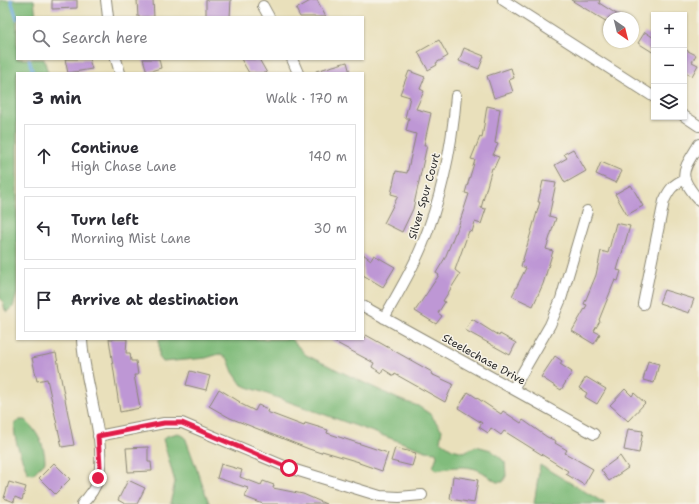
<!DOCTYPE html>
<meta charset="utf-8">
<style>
:root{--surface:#fff;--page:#f2f2f3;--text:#2b2b33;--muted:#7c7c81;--line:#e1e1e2}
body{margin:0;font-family:"Shantell Sans",sans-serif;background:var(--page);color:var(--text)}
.controls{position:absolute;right:12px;top:12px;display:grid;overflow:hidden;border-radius:0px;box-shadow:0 1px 3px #0004}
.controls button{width:36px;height:36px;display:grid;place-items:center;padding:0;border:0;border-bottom:1px solid var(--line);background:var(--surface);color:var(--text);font:20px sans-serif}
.compass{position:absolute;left:603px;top:12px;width:36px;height:36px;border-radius:50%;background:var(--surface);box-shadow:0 1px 3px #0004;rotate:145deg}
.stop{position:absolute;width:12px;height:12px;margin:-9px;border:3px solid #e11d48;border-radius:50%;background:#fff}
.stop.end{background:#e11d48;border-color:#fff;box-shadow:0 1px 4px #0008}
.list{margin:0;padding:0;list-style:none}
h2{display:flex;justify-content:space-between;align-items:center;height:52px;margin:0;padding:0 16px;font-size:17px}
h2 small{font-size:13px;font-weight:400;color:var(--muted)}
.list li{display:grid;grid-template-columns:26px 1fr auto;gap:12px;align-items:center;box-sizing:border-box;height:64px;margin:0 8px 8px;padding:0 8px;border:1px solid var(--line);border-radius:0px}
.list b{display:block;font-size:15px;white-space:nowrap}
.list p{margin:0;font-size:13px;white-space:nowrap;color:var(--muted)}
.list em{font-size:13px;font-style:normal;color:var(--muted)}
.icon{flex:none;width:22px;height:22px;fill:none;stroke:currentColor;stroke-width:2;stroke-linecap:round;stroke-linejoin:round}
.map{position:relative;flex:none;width:699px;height:504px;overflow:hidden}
.search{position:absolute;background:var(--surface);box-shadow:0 1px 3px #0004;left:16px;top:16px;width:348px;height:44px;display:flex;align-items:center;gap:10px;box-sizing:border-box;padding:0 14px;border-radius:0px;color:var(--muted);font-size:15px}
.panel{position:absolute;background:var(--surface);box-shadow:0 1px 3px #0004;left:16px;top:72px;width:348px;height:268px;border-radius:0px}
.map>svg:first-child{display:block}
.forest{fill:#81bc7b;stroke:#567453}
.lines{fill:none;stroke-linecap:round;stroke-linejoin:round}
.stream{stroke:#6eabe0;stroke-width:3}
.building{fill:#be97d5}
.minor-casing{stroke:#8a8673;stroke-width:12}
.minor{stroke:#fff;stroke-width:10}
.route{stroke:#e11d48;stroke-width:5}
.labels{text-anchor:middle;stroke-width:3;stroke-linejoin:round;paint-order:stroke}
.street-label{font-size:11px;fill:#2b2b2b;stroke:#f7f3e8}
</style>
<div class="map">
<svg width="699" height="504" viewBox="0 0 699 504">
<rect width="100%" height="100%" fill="#f7f3e8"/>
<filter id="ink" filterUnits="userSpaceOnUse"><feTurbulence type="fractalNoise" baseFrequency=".025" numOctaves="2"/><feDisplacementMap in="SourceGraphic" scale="8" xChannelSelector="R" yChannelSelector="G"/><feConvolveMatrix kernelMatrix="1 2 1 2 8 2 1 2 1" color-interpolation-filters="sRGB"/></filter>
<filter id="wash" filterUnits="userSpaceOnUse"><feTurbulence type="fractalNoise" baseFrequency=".012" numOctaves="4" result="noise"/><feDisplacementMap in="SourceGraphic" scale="16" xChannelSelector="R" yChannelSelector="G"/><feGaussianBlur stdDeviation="0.9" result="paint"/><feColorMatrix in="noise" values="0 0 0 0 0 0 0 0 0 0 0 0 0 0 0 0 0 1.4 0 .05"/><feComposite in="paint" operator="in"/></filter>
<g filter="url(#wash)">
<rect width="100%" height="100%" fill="#e9e0bb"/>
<path class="forest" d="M 0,0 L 34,0 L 36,17 L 17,17 L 17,59 L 44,59 L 48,73 L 17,73 L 17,293 L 13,307 L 8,312 L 5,310 L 3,301 L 0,298 Z
M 159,339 L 291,339 L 306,355 L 398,399 L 418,406 L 430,414 L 442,430 L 440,441 L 452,449 L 464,452 L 476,446 L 491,450 L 505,462 L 506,476 L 503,482 L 497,482 C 492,480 489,476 484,473 C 470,464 452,467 437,470 L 433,467 L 437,456 L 436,452 L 426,451 L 242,385 L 233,372 L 228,359 L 219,354 L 206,358 L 163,362 L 159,357 Z
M 20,420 L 25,420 C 37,431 45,445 45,462 L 33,474 L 28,473 C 22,459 12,437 15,423 Z
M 178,433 L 185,437 L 209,503 L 211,504 L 170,504 L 175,482 L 163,439 L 167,436 Z
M 540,465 L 606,504 L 534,504 Z"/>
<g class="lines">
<path class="stream" d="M 11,0 L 17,19
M 29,59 L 33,73"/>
</g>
<g id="blocks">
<path class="building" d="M 52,0 L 77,0 L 77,8 L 52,9 Z
M 137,0 L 153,0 L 154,17 L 138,17 Z
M 206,0 L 231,0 L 230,17 L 206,17 Z
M 312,0 L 317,0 L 326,17 L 300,17 L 296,9 Z
M 571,0 L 600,0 L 599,3 L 623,18 L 609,18 L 609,23 Z
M 645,32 L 654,38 L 654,53 L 638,43 Z
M 439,40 L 448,56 L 436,63 L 437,65 L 428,70 L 418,52 Z
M 464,48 L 484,56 L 479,69 L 459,61 Z
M 684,49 L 696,55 L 692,62 L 698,65 L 692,76 L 686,73 L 684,77 Z
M 65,59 L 89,59 L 92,69 L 68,73 Z
M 143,59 L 159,59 L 161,68 L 147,72 Z
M 241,59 L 259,59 L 267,73 L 249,73 Z
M 347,62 L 350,73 L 316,73 L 316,71 Z
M 511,68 L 514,78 L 509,80 L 513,92 L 494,98 L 487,76 Z
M 409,71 L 425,77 L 420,89 L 424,91 L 416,109 L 431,113 L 424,145 L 427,145 L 413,209 L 402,232 L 384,223 L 398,196 L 391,194 L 396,171 L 407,173 L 416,134 L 406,131 L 409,118 L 405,118 L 410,97 L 400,94 Z
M 487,106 L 500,109 L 495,143 L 498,144 L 493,155 L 499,157 L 494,168 L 492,168 L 481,208 L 486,209 L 481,224 L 475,222 L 472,232 L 469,231 L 455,270 L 460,274 L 443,301 L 445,302 L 438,313 L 442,316 L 436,324 L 415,311 L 439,275 L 436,273 L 445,258 L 455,233 L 456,233 L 469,194 L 465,193 L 475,160 L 471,159 L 480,137 L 482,138 Z
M 573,149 L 586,171 L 565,183 L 555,165 L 567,158 L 564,154 Z
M 601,162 L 622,171 L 616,183 L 596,174 Z
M 543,181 L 556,183 L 549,216 L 556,218 L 546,249 L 553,251 L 543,284 L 533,306 L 512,296 L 526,268 L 521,266 L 540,202 L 538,202 Z
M 631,185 L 643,206 L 627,215 L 615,194 Z
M 616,223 L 630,226 L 617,270 L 621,271 L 618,281 L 615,280 L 599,320 L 600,321 L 594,331 L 600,334 L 594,344 L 572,331 L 587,305 L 584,304 L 596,275 L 601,251 L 608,253 Z
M 363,254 L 371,260 L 374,255 L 395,267 L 383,287 L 363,275 Z
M 664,290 L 694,299 L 689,313 L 659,303 Z
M 472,319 L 499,336 L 500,334 L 516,343 L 510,355 L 465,330 Z
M 366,335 L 432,372 L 431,374 L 453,384 L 445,402 L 395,374 L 394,376 L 383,369 L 381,373 L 372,367 L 374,363 L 329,339 L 364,339 Z
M 109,339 L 127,339 L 126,353 L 130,353 L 131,361 L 136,361 L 138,375 L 134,375 L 140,408 L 120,412 Z
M 56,353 L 74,445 L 62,447 L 47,379 L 37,381 L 32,358 Z
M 555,356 L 562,361 L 560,364 L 572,372 L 561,390 L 541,377 Z
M 648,361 L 659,364 L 654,383 L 643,380 Z
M 190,371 L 210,376 L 206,390 L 186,385 Z
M 586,377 L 606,389 L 597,404 L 585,397 L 587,393 L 579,388 Z
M 219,389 L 240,402 L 239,403 L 255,411 L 258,405 L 268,409 L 267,412 L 304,426 L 305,423 L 328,430 L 327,433 L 388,453 L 382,471 L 359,463 L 359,462 L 322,451 L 321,453 L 309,449 L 230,418 L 209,406 Z
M 625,389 L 632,396 L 634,393 L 645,403 L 628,421 L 610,405 Z
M 468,392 L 501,414 L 503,411 L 521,423 L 523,420 L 547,437 L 556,441 L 555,443 L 567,450 L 565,453 L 593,469 L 584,485 L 566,474 L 568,471 L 504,431 L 501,435 L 491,428 L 488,433 L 479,427 L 482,423 L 458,408 Z
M 628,429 L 643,431 L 639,453 L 624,450 Z
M 148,447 L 148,462 L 151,462 L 152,471 L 128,472 L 126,448 Z
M 395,448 L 416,453 L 412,466 L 391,461 Z
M 620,456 L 628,468 L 609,481 L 601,470 Z
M 54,463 L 70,479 L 55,494 L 39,478 Z
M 221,464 L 242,470 L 240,477 L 261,485 L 263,481 L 274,485 L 273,488 L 303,494 L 326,504 L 263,504 L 245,497 L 248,488 L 217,478 Z
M 453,476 L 478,480 L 474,503 L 450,499 Z
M 128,480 L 145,488 L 137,504 L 125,504 L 118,500 Z
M 9,482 L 26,487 L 22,500 L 15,497 L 14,502 L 4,498 Z"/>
</g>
</g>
<g filter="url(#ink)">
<use href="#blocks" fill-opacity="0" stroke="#8a8673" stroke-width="1"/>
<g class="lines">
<g class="minor-casing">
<path id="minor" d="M 106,0 L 108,17
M 503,0 L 654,97
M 263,6 L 269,17
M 116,59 L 120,73
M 292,59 L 298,73
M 684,116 L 699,126
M 699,144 C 683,171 676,174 699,200
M 643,304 L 664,201 C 669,190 673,184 684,180
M 363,306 L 594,434
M 384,318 C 397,295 411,272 421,248 C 441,200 452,148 456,96
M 82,339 C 83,379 108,442 98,479 C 95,489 89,497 82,504
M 513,389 L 550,325 L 561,299 L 587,211
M 98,436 L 164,423 L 182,423 L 289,468 L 380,496 L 399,497 L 422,495"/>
</g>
<use href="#minor" class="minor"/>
</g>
</g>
<g class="lines" filter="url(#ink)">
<path class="route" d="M 98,478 L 100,466 L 98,436 L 164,423 L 182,423 L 289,468"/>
</g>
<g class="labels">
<g class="street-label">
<text transform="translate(424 196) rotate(-74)" y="4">Silver Spur Court</text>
<text transform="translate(484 359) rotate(29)" y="4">Steelechase Drive</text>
</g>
</g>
</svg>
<div class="controls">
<button>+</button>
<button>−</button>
<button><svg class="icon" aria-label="layers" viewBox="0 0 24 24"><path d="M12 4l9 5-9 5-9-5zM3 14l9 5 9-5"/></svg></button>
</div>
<svg class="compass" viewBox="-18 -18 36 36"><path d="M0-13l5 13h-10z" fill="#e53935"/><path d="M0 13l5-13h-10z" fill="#7c7c81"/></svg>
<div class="stop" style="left:289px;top:468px"></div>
<div class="stop end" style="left:98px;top:478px"></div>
<div class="search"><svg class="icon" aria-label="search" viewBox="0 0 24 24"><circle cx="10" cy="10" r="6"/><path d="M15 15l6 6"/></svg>Search here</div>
<section class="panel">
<h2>3 min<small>Walk · 170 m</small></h2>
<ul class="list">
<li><svg class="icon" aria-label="ahead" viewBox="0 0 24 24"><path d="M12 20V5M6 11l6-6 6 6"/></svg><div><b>Continue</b><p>High Chase Lane</p></div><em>140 m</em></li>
<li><svg class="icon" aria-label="left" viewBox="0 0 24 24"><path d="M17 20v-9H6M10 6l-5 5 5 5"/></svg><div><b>Turn left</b><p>Morning Mist Lane</p></div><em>30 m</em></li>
<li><svg class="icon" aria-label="arrive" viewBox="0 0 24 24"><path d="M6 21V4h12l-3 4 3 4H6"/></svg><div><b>Arrive at destination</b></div></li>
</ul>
</section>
</div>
